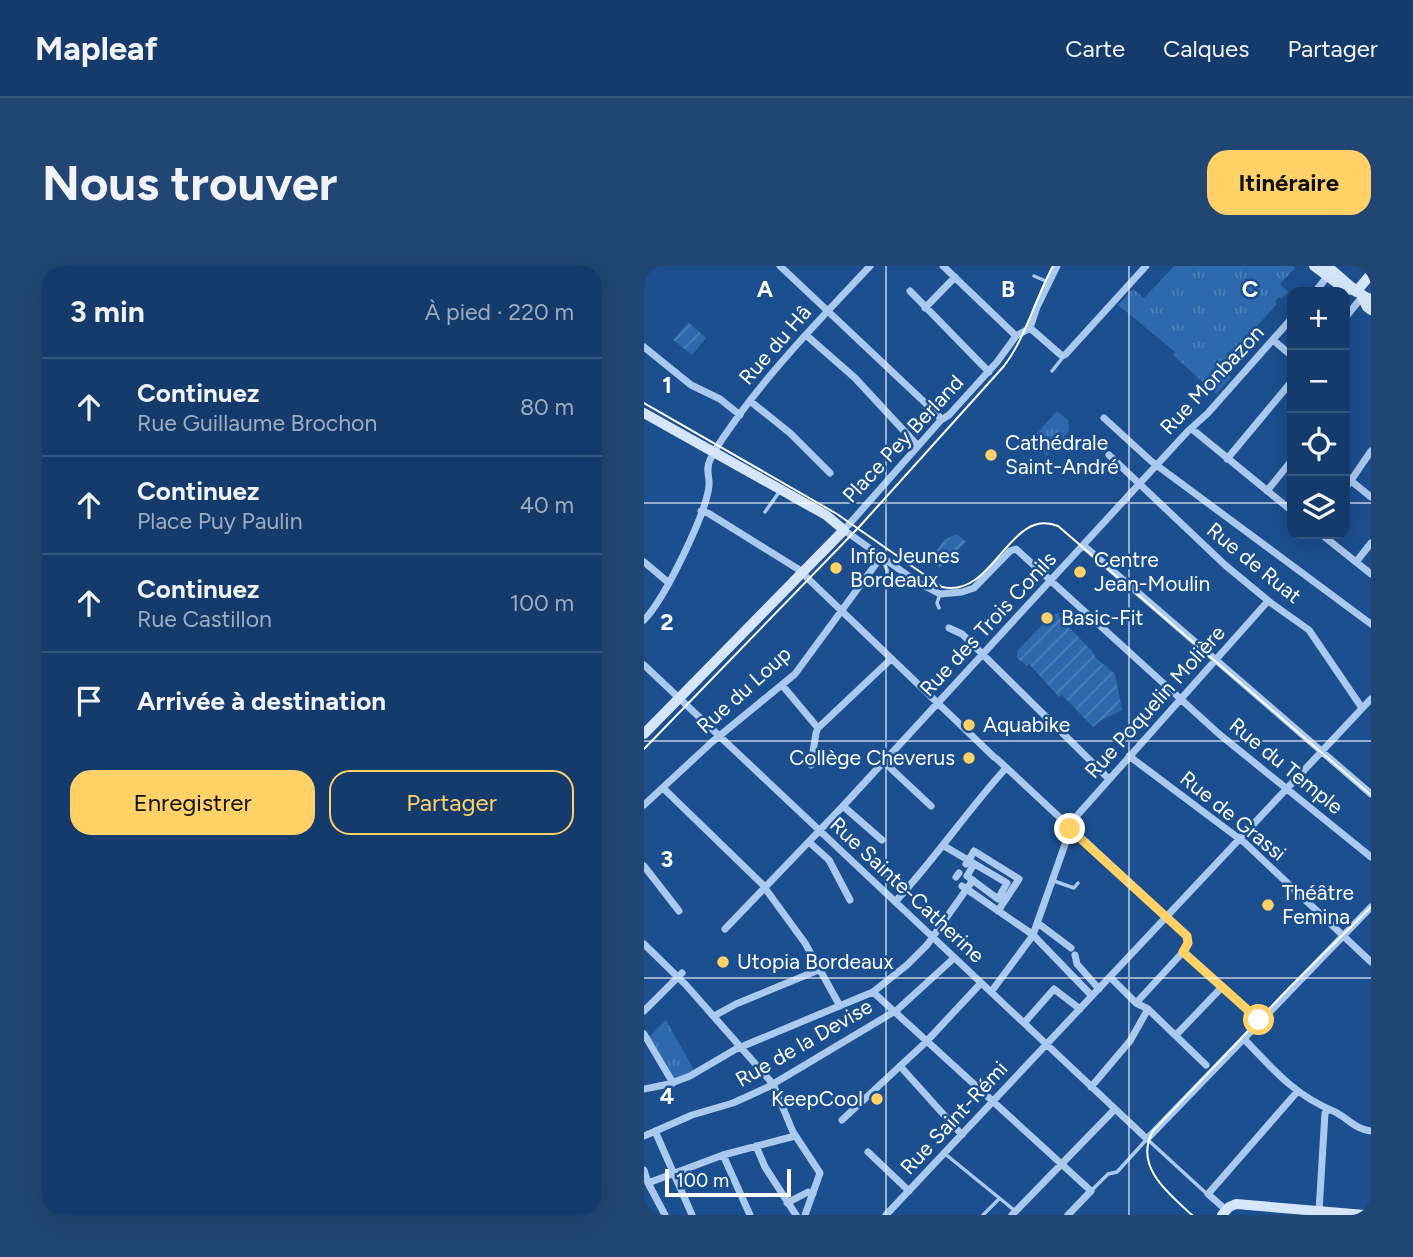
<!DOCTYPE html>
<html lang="fr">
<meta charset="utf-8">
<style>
:root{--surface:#143b6b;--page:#214673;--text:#f1f3f6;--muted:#9dadc1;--line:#33557e;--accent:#ffd166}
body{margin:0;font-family:Figtree,sans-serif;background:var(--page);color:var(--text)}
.controls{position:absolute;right:21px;top:21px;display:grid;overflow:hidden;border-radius:14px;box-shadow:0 7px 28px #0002}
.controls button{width:63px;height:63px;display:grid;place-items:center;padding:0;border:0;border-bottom:2px solid var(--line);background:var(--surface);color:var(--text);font:35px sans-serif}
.scale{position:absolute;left:21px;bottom:18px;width:126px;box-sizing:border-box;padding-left:7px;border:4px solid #fff;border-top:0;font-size:19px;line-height:24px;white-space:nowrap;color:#fff;-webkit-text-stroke:5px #1b4f8f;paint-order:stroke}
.stop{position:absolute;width:21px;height:21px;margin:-16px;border:5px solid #ffd166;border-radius:50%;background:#fff}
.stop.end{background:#ffd166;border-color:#fff;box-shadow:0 2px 7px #0008}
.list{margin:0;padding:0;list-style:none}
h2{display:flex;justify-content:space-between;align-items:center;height:91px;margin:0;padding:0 28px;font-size:30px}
h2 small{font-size:23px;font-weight:400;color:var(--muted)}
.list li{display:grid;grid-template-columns:46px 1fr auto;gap:21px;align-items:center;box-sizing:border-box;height:98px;padding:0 28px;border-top:2px solid var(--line)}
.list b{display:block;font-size:26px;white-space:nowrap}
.list p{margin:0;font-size:23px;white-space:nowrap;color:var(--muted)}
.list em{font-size:23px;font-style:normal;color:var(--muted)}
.actions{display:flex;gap:14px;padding:21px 28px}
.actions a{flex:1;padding:16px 0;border:2px solid var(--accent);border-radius:21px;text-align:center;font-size:24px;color:var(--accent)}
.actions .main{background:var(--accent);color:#111}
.icon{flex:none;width:38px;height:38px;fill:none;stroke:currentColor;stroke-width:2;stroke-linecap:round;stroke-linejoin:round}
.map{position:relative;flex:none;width:727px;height:949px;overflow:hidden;border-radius:21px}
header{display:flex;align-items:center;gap:42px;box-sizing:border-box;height:98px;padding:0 35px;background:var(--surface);border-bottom:2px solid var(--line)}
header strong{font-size:33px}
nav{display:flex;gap:38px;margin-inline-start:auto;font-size:24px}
.intro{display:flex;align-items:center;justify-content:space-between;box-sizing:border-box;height:168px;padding:0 42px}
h1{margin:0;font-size:49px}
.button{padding:18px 32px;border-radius:21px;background:var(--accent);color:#111;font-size:24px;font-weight:700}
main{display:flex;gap:42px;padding:0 42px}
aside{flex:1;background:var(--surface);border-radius:21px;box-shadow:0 7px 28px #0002}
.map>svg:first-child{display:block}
.grass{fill:url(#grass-tufts)}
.garden{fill:url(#garden-furrows)}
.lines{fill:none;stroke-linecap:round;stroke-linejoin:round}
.lane{stroke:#a9c9ee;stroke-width:3.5}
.street{stroke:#a9c9ee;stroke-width:7}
.secondary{stroke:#d6e6fa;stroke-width:10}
.tram{stroke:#fff;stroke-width:2}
.street-bridge{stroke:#a9c9ee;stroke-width:7}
.route{stroke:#ffd166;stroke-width:9}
.grid{fill:none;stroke:#fff;stroke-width:2;stroke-opacity:0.55}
.poi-dot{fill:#ffd166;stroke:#1b4f8f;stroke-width:2.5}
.labels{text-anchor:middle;stroke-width:5;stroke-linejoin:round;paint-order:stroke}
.street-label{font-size:21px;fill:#fff;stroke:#1b4f8f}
.poi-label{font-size:21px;fill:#fff;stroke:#1b4f8f;text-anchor:start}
.grid-label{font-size:23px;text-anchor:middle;font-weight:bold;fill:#fff;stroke:#1b4f8f;stroke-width:5;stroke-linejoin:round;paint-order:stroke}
</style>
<header>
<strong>Mapleaf</strong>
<nav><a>Carte</a><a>Calques</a><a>Partager</a></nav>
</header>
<div class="intro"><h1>Nous trouver</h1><a class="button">Itinéraire</a></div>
<main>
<aside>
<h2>3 min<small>À pied · 220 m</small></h2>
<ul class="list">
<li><svg class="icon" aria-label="ahead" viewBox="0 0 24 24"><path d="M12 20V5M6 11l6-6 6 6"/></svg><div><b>Continuez</b><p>Rue Guillaume Brochon</p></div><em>80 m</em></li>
<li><svg class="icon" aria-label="ahead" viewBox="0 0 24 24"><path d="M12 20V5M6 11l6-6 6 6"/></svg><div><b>Continuez</b><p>Place Puy Paulin</p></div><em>40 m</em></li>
<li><svg class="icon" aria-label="ahead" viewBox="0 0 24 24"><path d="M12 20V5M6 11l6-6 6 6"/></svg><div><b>Continuez</b><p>Rue Castillon</p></div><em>100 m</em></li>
<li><svg class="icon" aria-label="arrive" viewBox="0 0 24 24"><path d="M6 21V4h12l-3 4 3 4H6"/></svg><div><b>Arrivée à destination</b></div></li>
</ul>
<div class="actions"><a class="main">Enregistrer</a><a>Partager</a></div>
</aside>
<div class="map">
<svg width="727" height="949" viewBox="0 0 727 949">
<defs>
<pattern id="grass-tufts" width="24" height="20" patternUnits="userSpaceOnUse" patternTransform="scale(1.75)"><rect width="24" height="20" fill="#2e69ad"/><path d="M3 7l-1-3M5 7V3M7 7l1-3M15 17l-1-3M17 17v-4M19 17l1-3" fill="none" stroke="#4d80b9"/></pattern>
<pattern id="garden-furrows" width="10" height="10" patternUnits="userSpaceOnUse" patternTransform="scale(1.75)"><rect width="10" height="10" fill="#2e69ad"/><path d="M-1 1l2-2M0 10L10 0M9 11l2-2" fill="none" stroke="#4d80b9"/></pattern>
</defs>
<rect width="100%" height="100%" fill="#1b4f8f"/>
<path class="grass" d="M 530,0 L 648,0 L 651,2 L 636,18 L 644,26 L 637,33 L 635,31 L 631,35 L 633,38 L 576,101 L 587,111 L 572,128 L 529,89 L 531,86 L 474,39 L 489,23 L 500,32 Z
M 413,145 L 424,154 L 425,165 L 403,190 L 386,175 Z
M 22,754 L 50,804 L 30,814 L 5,771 Z"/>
<path class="garden" d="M 44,56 L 62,72 L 48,89 L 29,74 Z
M 313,268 L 322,276 L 296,302 L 282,289 L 289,283 L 292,286 L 300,274 Z
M 415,347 L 415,351 L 447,384 L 452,392 L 471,408 L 478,444 L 456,455 L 449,461 L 418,429 L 415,431 L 385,398 L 383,400 L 373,392 L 373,385 L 406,351 L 404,349 Z"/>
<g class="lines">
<path class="lane" d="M 390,10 L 404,16
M 408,105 L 420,90
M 121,246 L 136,225
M 238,293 L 244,306 L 253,316
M 295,342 L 293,337 L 296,328
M 410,615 L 430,622 L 434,617
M 300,887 L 370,944
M 447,925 L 464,908 L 473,906 L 503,873 L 563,928
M 339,949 L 355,933"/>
<path class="street" d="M 136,0 L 294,149 L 297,154
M 299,0 L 372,70
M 266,25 L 345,106
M 671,26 L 686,7
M 281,42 L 311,11
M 701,52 L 718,31
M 386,62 L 372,70 L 353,96 L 305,149 L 297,154 L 200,264 L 273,316 L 296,328 L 318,326 L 330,322 L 366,285 L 372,283 L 575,468 L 727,591
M 386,62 L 417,89 L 421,89 L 502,0
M 386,62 L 393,41 L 413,0
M 162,69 L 211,112 L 274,180
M 629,74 L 648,90
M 0,81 L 47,119 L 76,133 L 96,149
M 106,135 L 146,167 L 186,207
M 460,152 L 507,195 L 727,358
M 548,163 L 648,245
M 465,189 L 581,299 L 627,337 L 665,364 L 718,442
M 583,193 L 648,115
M 701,210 L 727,231
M 701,223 L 727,185
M 623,225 L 648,194
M 57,245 L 64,247 L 154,303 L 350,491
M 677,268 L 727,308
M 440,280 L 727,528
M 0,296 L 25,317
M 712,296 L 727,277
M 0,354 C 20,334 62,248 65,220 C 66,210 61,204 66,194 C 73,178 85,164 95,149 C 134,96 181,48 226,0
M 305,362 L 318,368 L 465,513
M 0,399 L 503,873 L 727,641
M 138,419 L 174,462
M 485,490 L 601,577 L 727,696
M 353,493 L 543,670 L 544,677 L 539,686 L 492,737
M 240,496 L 287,540
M 167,499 L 172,467 L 174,462 L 247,393
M 19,522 L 118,618 L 161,677 L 196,740
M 0,539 L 68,476 L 151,408 L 237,291
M 199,540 L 238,574
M 165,576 L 185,594 L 206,634
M 300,580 L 363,617 L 354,633 L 323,610 L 330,598
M 326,592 L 330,585 L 375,613 L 354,645
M 0,600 L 35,645
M 312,611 L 315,607
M 327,626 L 385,666
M 251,636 C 291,593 323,545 362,502
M 395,658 L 427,682
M 81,663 L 199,540 L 543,166 L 564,147 L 648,52
M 390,666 L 430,553 L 624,335
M 391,671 L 448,730
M 0,678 L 42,719 L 129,818 L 149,866 L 176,907 L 161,949
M 539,686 L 616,755
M 431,689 L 433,698 L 455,723
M 466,711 L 492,737 L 504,743 L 562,799
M 229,726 L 447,925 L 424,949
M 347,726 L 387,672
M 0,745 L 38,707
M 70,750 L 92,738 L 177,703
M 380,757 L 410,723 L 436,743
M 0,768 L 29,817
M 532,769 L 578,721
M 600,773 C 629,803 649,828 689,845 C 703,851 710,863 727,865
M 256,800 L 318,869
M 447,821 L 486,775 L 504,743
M 0,823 L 25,818 L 46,810 L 92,783 L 229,726 L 263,699 L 283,679 L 329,614
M 198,854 L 282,776 L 337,717
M 11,865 L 48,949
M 0,870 L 48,849 L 89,837 L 124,821 L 253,744 L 310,692
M 112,880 L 121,901 L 152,949
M 224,886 L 265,925
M 79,889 L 106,949
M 0,904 L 4,917
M 143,937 L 164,926 L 169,928
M 582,944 L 564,928 L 653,826
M 675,945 L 681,847 L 684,844
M 21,949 L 4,917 L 79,889 L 151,870
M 242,949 L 727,433
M 368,949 L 471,843"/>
<path class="secondary" d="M 670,0 L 701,23 L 709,24
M 683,0 C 696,10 713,29 727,33
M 712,26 L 727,8
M 718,31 L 723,41 L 727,44
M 0,147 L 182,249 L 200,264 L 0,468
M 578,949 L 585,941 L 592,938 L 721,949"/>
<path class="tram" d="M 0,137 L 193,248 L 298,321 C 350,333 365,240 414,260 L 727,529
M 0,483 L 216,260 L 360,100 C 382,71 391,33 409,0
M 548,949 C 525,928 489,900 509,865 L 647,720 L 727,641"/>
<path class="street-bridge" d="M 322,598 L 326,592
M 318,620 L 327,626
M 385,666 L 391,671"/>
</g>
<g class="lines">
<path class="route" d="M 426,563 L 543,670 L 544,677 L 539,686 L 615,754"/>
</g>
<path class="grid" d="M 242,0 L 242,949M 485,0 L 485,949M 0,237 L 648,237M 701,237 L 727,237M 0,475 L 727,475M 0,712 L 727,712"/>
<g class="poi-dot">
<circle cx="347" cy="189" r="7"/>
<circle cx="192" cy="302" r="7"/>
<circle cx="436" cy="306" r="7"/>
<circle cx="403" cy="352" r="7"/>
<circle cx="325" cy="459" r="7"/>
<circle cx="325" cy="492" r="7"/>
<circle cx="624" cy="639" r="7"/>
<circle cx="79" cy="696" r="7"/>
<circle cx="233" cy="833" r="7"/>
</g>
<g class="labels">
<g class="street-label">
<text transform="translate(131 79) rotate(-49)" y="7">Rue du Hâ</text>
<text transform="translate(568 114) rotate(-47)" y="7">Rue Monbazon</text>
<text transform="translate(259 173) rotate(-47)" y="7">Place Pey Berland</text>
<text transform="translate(610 297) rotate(39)" y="7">Rue de Ruat</text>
<text transform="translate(344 358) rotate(-47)" y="7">Rue des Trois Conils</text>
<text transform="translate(100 424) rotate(-42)" y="7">Rue du Loup</text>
<text transform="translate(511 436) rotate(-48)" y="7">Rue Poquelin Molière</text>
<text transform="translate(642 500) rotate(39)" y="7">Rue du Temple</text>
<text transform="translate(589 550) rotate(39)" y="7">Rue de Grassi</text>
<text transform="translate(263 624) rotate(43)" y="7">Rue Sainte-Catherine</text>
<text transform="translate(160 777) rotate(-30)" y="7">Rue de la Devise</text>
<text transform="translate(310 852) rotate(-47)" y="7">Rue Saint-Rémi</text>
</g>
<g class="poi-label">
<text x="361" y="184">Cathédrale<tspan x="361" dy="24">Saint-André</tspan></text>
<text x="206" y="297">Info Jeunes<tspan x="206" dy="24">Bordeaux</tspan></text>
<text x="450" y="301">Centre<tspan x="450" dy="24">Jean-Moulin</tspan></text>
<text x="417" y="359">Basic-Fit</text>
<text x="339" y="466">Aquabike</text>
<text x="311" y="499" text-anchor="end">Collège Cheverus</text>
<text x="638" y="634">Théâtre<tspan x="638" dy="24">Femina</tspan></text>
<text x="93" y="703">Utopia Bordeaux</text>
<text x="219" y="840" text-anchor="end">KeepCool</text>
</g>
</g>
<g class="grid-label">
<text x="121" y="31">A</text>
<text x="364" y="31">B</text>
<text x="606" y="31">C</text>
<text x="23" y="127">1</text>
<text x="23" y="364">2</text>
<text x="23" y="601">3</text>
<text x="23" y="838">4</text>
</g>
</svg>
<div class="controls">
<button>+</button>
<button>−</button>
<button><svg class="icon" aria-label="locate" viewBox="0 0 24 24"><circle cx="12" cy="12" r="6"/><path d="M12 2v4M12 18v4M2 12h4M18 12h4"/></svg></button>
<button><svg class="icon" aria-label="layers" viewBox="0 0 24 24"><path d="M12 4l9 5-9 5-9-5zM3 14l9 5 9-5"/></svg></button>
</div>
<div class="scale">100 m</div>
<div class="stop" style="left:615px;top:754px"></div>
<div class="stop end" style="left:426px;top:563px"></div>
</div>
</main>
